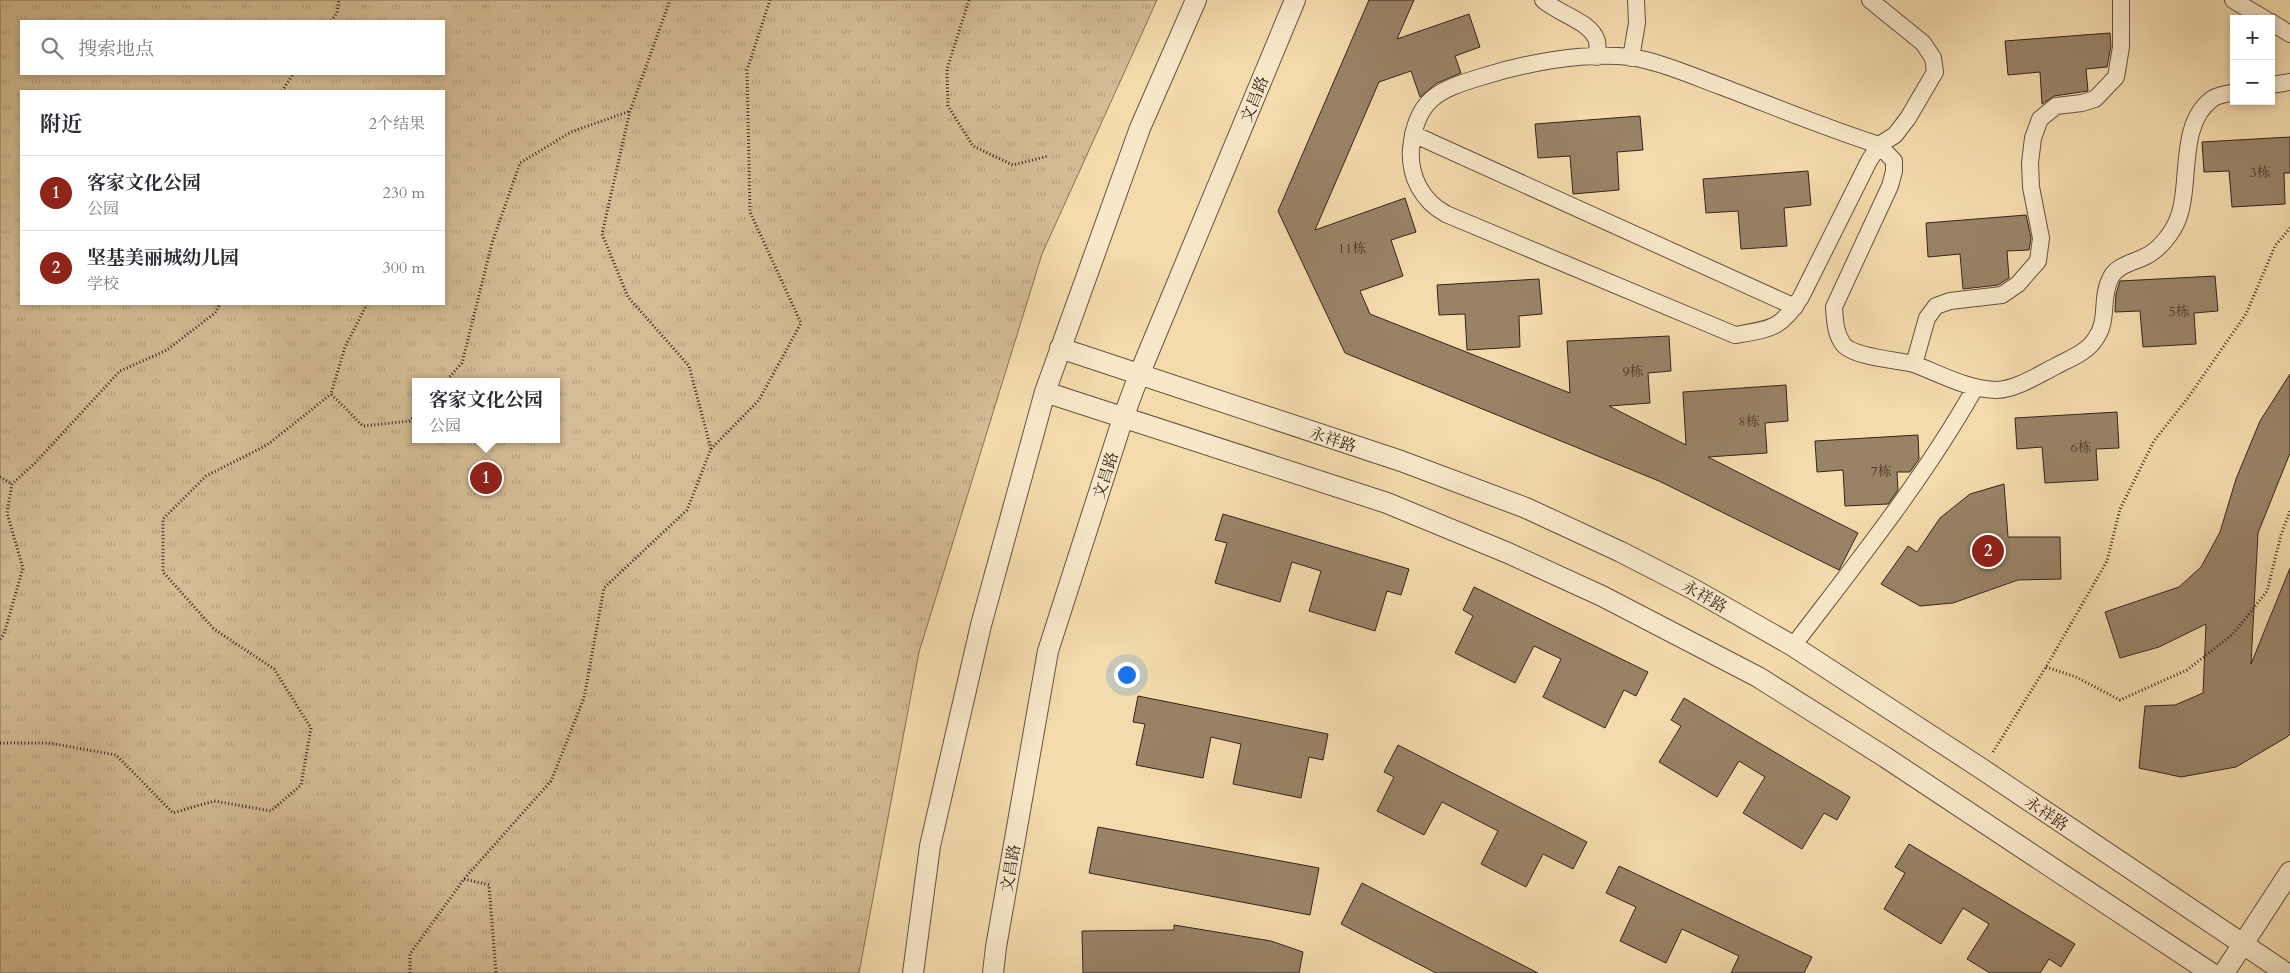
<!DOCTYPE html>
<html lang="zh">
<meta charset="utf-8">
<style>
:root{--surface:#fff;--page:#f2f2f3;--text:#2b2b33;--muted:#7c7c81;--line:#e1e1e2;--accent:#8f2418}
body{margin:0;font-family:Cardo,"Noto Serif SC",serif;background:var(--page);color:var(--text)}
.controls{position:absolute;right:15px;top:15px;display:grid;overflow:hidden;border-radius:0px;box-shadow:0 2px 8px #0003}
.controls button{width:45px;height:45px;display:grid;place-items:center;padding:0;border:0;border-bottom:1px solid var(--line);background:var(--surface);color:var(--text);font:25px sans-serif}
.you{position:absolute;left:1126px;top:674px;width:18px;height:18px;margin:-12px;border:4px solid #fff;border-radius:50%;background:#1a73e8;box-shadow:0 0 0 8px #1a73e833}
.badge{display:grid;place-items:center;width:32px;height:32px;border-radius:50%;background:var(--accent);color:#fff;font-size:16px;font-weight:700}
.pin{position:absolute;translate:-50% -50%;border:2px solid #fff;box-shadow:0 1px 5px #0006}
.popup{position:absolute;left:412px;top:378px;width:148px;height:65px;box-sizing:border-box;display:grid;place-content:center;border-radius:0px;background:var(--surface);filter:drop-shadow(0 1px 4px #0005);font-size:16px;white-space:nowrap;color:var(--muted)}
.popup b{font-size:19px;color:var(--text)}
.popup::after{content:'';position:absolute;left:50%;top:100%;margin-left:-10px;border:10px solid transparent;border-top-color:var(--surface)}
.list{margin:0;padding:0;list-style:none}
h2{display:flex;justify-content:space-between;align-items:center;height:65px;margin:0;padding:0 20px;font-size:21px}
h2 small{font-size:16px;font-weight:400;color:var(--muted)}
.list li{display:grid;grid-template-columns:32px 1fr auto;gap:15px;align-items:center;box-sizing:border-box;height:75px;padding:0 20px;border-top:1px solid var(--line)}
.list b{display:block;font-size:19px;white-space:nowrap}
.list p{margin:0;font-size:16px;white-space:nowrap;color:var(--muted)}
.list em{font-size:16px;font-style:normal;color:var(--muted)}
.icon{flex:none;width:28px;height:28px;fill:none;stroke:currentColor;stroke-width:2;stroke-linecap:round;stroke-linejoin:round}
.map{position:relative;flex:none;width:2290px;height:973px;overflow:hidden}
.search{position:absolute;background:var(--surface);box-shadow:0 2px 8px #0003;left:20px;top:20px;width:425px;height:55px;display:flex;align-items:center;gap:12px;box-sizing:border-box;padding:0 18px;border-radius:0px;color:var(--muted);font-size:19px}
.panel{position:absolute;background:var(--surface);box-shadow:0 2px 8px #0003;left:20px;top:90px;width:425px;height:215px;border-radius:0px}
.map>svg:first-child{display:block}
.grass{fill:url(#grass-tufts);stroke:#867058;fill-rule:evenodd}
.building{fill:#998367;stroke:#37231c}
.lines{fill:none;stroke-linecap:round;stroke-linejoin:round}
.minor-casing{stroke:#665140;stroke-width:18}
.tertiary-casing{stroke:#665140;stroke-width:22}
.path{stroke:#37231c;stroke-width:3;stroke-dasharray:1 2.5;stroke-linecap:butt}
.minor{stroke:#f8e8c9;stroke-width:16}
.tertiary{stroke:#f8e8c9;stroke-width:20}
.labels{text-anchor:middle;stroke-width:4;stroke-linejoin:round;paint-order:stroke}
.number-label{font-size:14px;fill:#503b2f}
.street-label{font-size:16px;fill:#37231c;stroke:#f8e8c9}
</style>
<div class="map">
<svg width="2290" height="973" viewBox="0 0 2290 973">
<defs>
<pattern id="grass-tufts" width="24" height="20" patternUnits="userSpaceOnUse" patternTransform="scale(1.25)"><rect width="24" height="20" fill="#d4bc94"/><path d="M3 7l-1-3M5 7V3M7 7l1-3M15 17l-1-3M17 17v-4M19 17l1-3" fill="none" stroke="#b7a17f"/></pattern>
</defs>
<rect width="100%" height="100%" fill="#f4dbac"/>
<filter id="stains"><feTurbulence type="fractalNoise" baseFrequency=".004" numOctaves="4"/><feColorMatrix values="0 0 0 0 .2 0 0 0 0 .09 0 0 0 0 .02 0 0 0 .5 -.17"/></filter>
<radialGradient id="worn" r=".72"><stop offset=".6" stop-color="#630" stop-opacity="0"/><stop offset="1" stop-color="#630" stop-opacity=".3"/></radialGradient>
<path class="grass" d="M 0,0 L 1157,0 L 1042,254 L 919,652 L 859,973 L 0,973 ZM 21,21 L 444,21 L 444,74 L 21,74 ZM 21,91 L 444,91 L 444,304 L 21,304 ZM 416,382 L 556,382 L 556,439 L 416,439 Z"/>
<path class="building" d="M 1369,0 L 1414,0 L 1397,39 L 1469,14 L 1480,47 L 1455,56 L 1461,73 L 1437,83 L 1420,97 L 1411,71 L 1379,82 L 1315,230 L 1405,198 L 1416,232 L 1391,240 L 1403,276 L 1360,291 L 1370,314 L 1570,393 L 1567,341 L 1669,336 L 1671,371 L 1648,373 L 1650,403 L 1609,406 L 1686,445 L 1683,392 L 1786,385 L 1788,421 L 1765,423 L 1767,453 L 1708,457 L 1858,533 L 1839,570 L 1659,481 L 1345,353 L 1278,211 Z
M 2110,33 L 2111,46 L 2107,67 L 2086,69 L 2088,91 L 2054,96 L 2042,104 L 2040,72 L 2008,75 L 2005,41 Z
M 1640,116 L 1643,150 L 1617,152 L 1619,190 L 1573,194 L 1570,156 L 1538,158 L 1535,124 Z
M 2290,137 L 2290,173 L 2284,173 L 2285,204 L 2232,207 L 2229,171 L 2204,172 L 2202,142 Z
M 1808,171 L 1811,205 L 1784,208 L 1787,246 L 1741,249 L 1738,211 L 1706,213 L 1703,179 Z
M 2026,215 L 2031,238 L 2029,250 L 2007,251 L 2009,278 L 1998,285 L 1963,289 L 1960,254 L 1928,257 L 1926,223 Z
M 2215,276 L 2218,311 L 2194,313 L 2196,344 L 2143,347 L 2140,311 L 2115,312 L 2116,294 L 2120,281 Z
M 1539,279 L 1542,314 L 1519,316 L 1520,347 L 1467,350 L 1465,314 L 1439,315 L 1437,285 Z
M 2290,374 L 2290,453 L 2258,533 L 2251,664 L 2290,568 L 2290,734 L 2287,737 L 2236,767 L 2181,777 L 2139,768 L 2145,706 L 2175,705 L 2203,693 L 2206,624 L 2159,647 L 2120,658 L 2105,612 L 2179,587 L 2201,567 L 2220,532 L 2236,479 L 2260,421 Z
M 2117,412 L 2119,448 L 2096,449 L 2098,480 L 2045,483 L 2042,447 L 2017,449 L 2015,418 Z
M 1918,435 L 1919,459 L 1910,472 L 1897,472 L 1898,490 L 1888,504 L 1845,506 L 1843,470 L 1817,472 L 1815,441 Z
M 2004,484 L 2008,537 L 2060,537 L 2061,579 L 2018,580 L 1953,603 L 1920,606 L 1881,584 L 1908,546 L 1917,552 L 1940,518 L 1970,494 Z
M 1223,514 L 1409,569 L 1401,595 L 1387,591 L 1375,631 L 1309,611 L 1321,571 L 1292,562 L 1280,602 L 1215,583 L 1227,543 L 1215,540 Z
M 1474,587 L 1648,672 L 1636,696 L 1624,690 L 1605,728 L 1543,697 L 1561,659 L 1534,646 L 1515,683 L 1455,653 L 1473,616 L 1463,610 Z
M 1138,696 L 1328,734 L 1323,760 L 1309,757 L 1301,798 L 1233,784 L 1241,744 L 1211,737 L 1203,778 L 1136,765 L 1145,724 L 1133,722 Z
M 1684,698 L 1850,797 L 1837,820 L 1824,813 L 1802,849 L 1743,813 L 1765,777 L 1739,761 L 1717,797 L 1659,762 L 1681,726 L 1671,720 Z
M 1398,745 L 1587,842 L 1573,869 L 1543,854 L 1526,887 L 1481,864 L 1498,831 L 1442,802 L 1424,835 L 1377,811 L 1394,777 L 1384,772 Z
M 1098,827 L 1319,868 L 1310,915 L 1089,873 Z
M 1909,844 L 2075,944 L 2061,967 L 2049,959 L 2040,973 L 1990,973 L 1967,959 L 1989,924 L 1963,908 L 1941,944 L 1884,909 L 1905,873 L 1895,867 Z
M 1619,866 L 1812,957 L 1804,973 L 1731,973 L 1739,956 L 1682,929 L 1666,963 L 1620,941 L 1636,907 L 1606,893 Z
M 1362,883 L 1538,973 L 1436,973 L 1341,924 Z
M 1174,925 L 1271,941 L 1303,952 L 1299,973 L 1083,973 L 1082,931 L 1174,930 Z"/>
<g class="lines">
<g class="minor-casing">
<path id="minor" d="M 1543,0 C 1558,14 1591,21 1597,41 C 1598,45 1597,52 1597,57
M 1870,0 L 1923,43 L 1933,58 L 1935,72 L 1908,118 L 1895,135 L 1879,145 L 1869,161 L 1801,297 C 1781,329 1771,329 1735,335 L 1446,214 C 1422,201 1409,176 1411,149 C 1416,99 1438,90 1481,77 C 1525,63 1583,52 1630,57 C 1658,61 1693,76 1720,86 C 1773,106 1826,128 1879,145 L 1894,161 L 1894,171 L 1890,186 L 1834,307 C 1835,320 1835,333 1843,344 C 1852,357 1898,360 1914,364 L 1927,318 L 1936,306 L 1950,301 L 2002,295 L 2018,284 L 2038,261 L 2041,238 L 2031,187 L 2030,163 L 2033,138 L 2040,119 L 2056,106 L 2082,103 L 2095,99 L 2116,77 L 2121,47 L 2121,0
M 2233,0 L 2265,19
M 2271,22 L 2290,34
M 1631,58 L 1637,23 L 1636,0
M 2271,85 L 2290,82
M 1413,134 L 1795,307
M 1914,364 C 1940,374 1969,390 1997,390 C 2017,389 2038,375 2056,366 C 2069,359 2088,352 2096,338 C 2109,320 2100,297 2111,277 C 2117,266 2131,263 2142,258 C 2158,252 2174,232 2179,216 C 2191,183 2178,124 2212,99 C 2217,95 2228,94 2234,92
M 1793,646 C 1857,562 1923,480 1975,388"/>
</g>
<g class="tertiary-casing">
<path id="tertiary" d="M 1060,348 L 1401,461 L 1526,508 L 1621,552 L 1693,589 L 1793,646 L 1982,769 L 2286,973
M 1045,392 L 1387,503 L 1508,553 L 1602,596 L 1758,677 L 1885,757 L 2211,973
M 913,973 L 930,846 L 981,625 L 1045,392 L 1140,128 L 1196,0
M 993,973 L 996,947 L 1048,651 L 1123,418 L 1139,375 L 1295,0
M 2224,973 L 2290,872"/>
</g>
<path class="path" d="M 969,0 L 947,69 L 948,106 L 973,146 L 1013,165 L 1048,156
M 331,21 L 337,13 L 339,0
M 282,91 L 293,74
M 367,304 L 345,347 L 331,394 L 363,426 L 410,421 L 416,415
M 445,382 L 462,363 L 492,243 L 520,163 L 571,132 L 630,111
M 711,449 L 759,400 L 801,323 L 750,212 L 747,70 L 770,0
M 0,477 L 12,484
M 0,639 L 4,634 L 23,568 L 7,513 L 12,484 L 35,463 L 120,371 L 167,350 L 215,313 L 220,304
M 2046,667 L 2076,677 L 2120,700 L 2187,670 L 2233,634 L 2267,591 L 2281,535 L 2290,511
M 0,743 L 49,743 L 116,755 L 173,813 L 214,801 L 271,811 L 301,785 L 311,728 L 274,669 L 214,629 L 163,572 L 163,519 L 206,476 L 267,445 L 331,394
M 1993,752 L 2046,667 L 2107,561 L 2120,509 L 2154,441 L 2187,399 L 2246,314 L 2275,246 L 2290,228
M 464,879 L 489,885 L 496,973
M 410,973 L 410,954 L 464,879 L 551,781 L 584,698 L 604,588 L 687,510 L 711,449 L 689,366 L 628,297 L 602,234 L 630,111 L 670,0"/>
<use href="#minor" class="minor"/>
<use href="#tertiary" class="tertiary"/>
</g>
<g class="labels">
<g class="number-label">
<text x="2260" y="177">3栋</text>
<text x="1352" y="253">11栋</text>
<text x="2179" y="316">5栋</text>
<text x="1633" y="376">9栋</text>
<text x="1749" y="426">8栋</text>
<text x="2081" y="452">6栋</text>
<text x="1881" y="476">7栋</text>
</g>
<g class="street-label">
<text transform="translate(1254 99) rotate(-68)" y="6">文昌路</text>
<text transform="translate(1333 439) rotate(18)" y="6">永祥路</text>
<text transform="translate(1105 475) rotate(-72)" y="6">文昌路</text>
<text transform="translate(1705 596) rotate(29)" y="6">永祥路</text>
<text transform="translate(2047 813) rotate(34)" y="6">永祥路</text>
<text transform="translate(1010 868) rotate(-80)" y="6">文昌路</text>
</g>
</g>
<rect width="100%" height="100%" filter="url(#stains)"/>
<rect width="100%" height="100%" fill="url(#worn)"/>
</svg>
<div class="controls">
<button>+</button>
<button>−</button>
</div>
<div class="you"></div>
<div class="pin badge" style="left:486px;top:478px">1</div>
<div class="popup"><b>客家文化公园</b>公园</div>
<div class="pin badge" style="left:1988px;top:551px">2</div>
<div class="search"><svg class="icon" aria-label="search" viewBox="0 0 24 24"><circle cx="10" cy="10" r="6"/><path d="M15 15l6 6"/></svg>搜索地点</div>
<section class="panel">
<h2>附近<small>2个结果</small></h2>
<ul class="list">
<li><span class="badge">1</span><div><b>客家文化公园</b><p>公园</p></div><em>230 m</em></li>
<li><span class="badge">2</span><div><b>坚基美丽城幼儿园</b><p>学校</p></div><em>300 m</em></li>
</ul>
</section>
</div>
